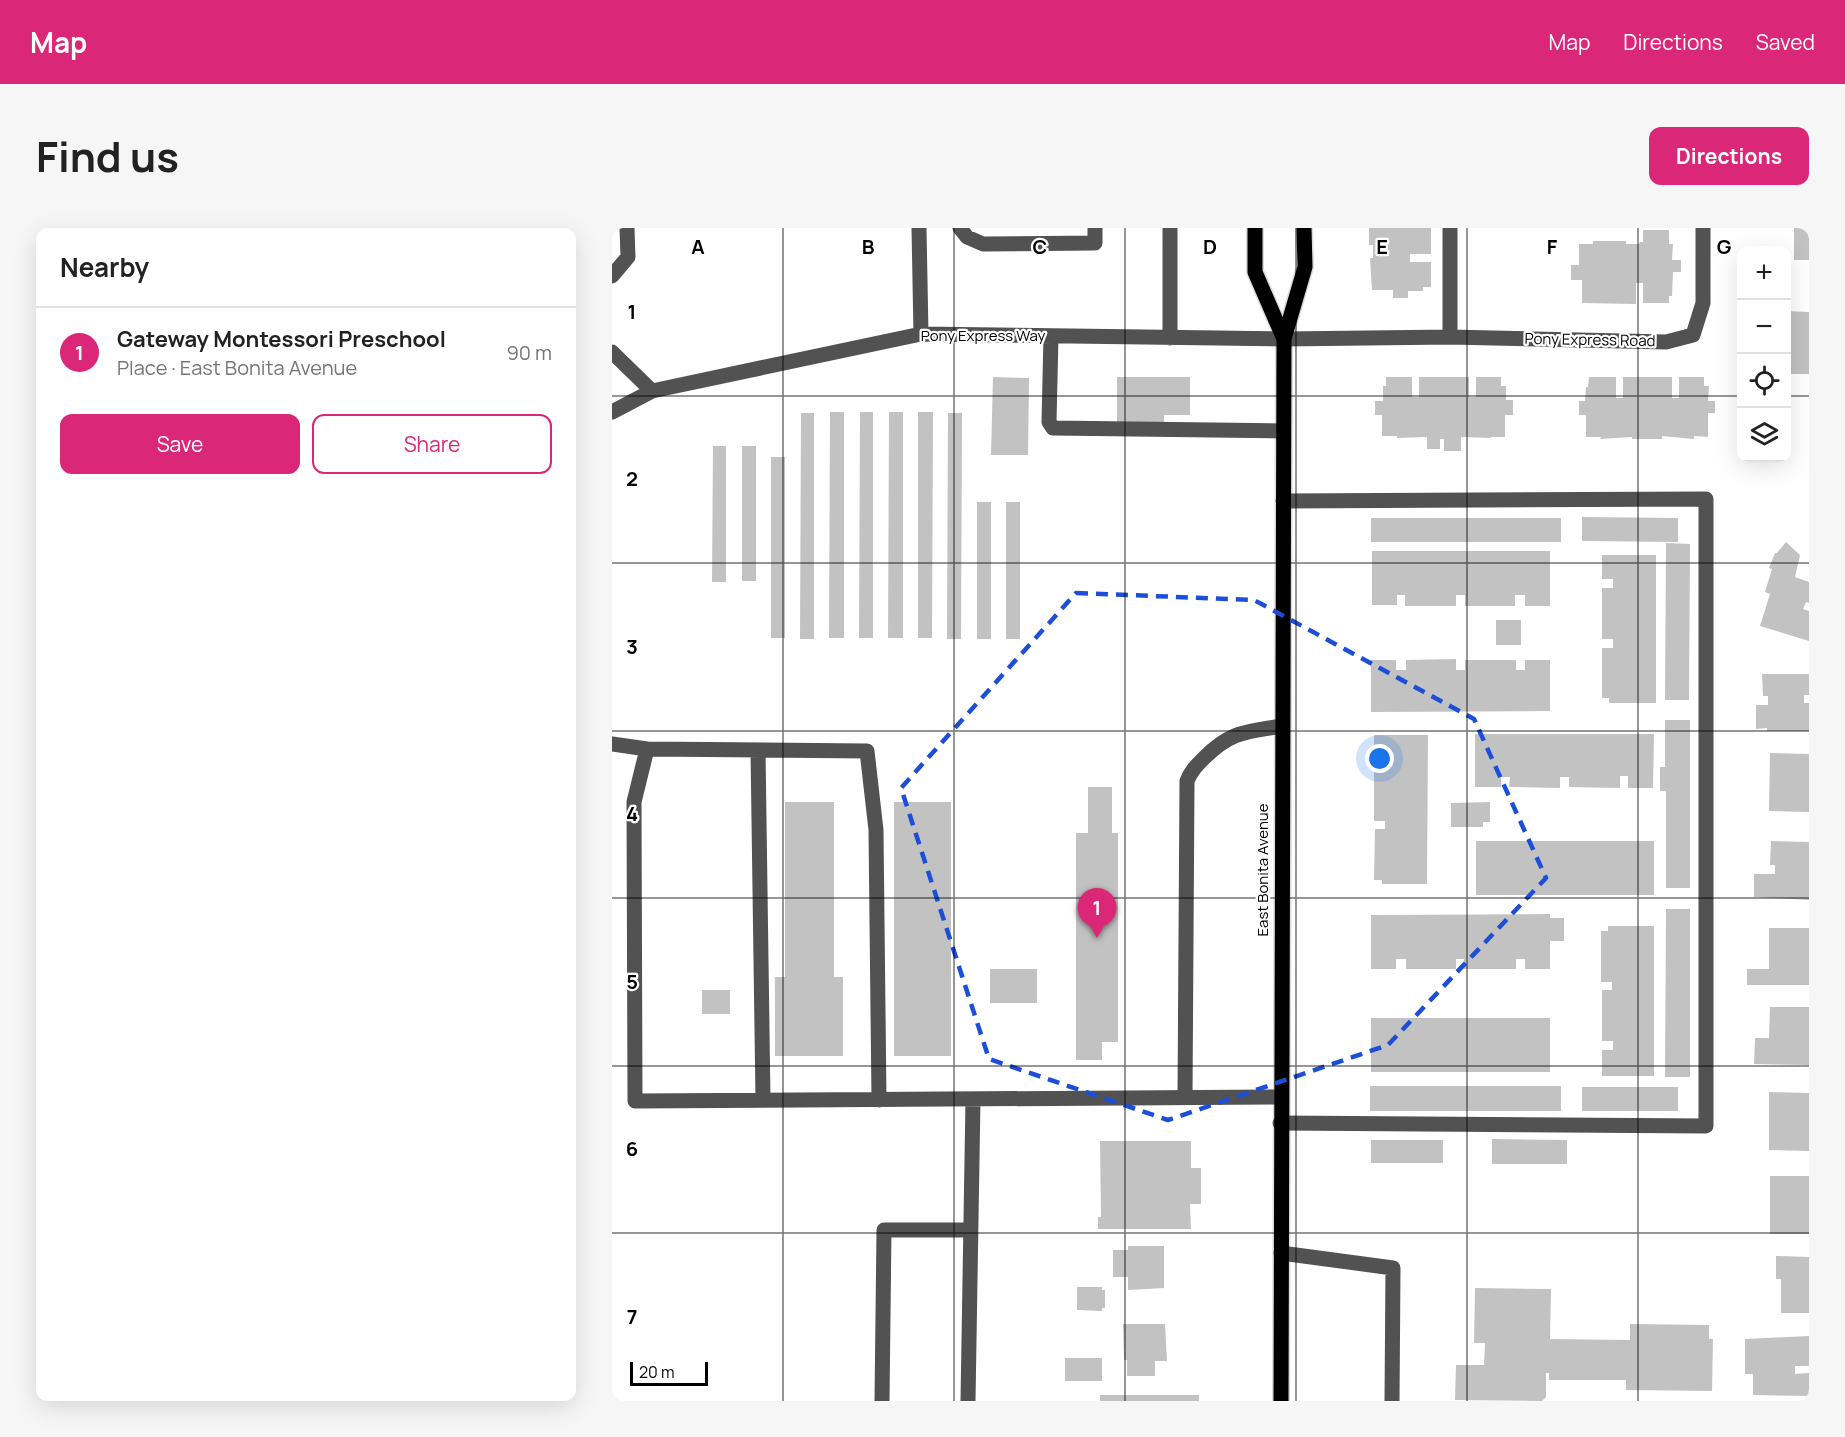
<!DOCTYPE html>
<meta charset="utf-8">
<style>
:root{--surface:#fff;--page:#f6f6f6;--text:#222;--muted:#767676;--line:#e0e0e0;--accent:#db2777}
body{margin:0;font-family:Manrope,sans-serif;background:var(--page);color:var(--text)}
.controls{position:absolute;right:18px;top:18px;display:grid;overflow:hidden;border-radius:12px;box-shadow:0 6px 24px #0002}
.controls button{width:54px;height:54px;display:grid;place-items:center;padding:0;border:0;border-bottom:2px solid var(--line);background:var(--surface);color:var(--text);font:30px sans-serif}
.scale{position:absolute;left:18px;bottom:15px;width:78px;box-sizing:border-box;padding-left:6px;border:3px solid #000;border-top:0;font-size:16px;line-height:21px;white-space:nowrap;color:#000;-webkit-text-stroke:4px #fff;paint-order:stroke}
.you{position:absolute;left:768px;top:531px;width:21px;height:21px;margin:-15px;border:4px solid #fff;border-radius:50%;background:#1a73e8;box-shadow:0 0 0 9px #1a73e833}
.badge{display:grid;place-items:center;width:39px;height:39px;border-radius:50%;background:var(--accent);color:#fff;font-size:20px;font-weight:700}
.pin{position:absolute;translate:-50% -50px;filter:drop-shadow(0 2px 3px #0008)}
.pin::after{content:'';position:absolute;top:32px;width:21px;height:18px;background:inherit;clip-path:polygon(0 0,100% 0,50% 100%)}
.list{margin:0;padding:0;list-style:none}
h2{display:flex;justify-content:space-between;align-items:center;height:78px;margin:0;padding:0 24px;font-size:26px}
h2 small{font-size:20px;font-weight:400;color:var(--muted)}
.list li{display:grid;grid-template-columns:39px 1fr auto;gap:18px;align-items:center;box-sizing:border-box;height:90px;padding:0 24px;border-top:2px solid var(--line)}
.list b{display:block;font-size:22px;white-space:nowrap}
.list p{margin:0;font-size:20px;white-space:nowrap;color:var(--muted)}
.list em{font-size:20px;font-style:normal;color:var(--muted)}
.actions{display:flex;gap:12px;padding:18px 24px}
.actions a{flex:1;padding:14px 0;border:2px solid var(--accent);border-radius:12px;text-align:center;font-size:21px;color:var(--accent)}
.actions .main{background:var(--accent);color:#fff}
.icon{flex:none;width:33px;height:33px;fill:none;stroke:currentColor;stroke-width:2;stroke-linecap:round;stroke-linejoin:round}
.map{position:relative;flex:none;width:1197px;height:1173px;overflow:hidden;border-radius:12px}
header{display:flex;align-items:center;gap:36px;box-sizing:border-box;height:84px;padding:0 30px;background:var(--accent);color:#fff}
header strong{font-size:28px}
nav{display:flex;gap:33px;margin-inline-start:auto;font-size:21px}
.intro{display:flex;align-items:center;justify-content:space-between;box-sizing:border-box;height:144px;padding:0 36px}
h1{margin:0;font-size:42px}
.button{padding:15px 27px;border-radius:12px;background:var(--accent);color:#fff;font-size:21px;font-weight:700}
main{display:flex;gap:36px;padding:0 36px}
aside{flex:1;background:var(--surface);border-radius:12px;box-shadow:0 6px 24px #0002}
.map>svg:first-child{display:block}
.building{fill:#c2c2c2}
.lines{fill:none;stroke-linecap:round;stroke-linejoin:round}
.major-casing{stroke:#dbdbdb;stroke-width:18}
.minor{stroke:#525252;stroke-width:15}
.major{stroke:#000;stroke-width:15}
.marked{fill:none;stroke:#1d4ed8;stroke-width:4.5;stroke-dasharray:12 8;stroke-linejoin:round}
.grid{fill:none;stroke:#000;stroke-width:1.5;stroke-opacity:0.55}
.labels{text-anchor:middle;stroke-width:4.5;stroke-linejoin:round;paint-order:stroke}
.street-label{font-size:15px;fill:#000;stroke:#fff}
.grid-label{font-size:20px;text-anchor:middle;font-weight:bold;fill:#000;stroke:#fff;stroke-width:4.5;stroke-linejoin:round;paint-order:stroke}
</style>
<header>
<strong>Map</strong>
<nav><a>Map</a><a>Directions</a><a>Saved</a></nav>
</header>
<div class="intro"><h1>Find us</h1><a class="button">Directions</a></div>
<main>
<aside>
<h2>Nearby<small></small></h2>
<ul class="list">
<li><span class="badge">1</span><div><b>Gateway Montessori Preschool</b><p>Place · East Bonita Avenue</p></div><em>90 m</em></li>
</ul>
<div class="actions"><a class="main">Save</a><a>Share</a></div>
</aside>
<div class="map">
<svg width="1197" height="1173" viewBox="0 0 1197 1173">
<rect width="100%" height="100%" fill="#fff"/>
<path class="building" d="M 757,0 L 819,0 L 819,26 L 798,26 L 798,34 L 819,34 L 819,59 L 811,59 L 811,63 L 796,63 L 796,70 L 781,70 L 781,62 L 760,62 L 758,30 L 761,30 L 761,17 L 757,17 Z
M 1182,0 L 1197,0 L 1197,32 L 1182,32 Z
M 1031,2 L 1057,2 L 1057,16 L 1061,16 L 1060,32 L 1069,32 L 1069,44 L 1061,44 L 1060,68 L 1057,68 L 1057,75 L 1031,75 L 1031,55 L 1024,55 L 1024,76 L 970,75 L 970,52 L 959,52 L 959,37 L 967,37 L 967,16 L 981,16 L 981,13 L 1014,13 L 1014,16 L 1027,16 L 1028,14 L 1031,14 Z
M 1174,83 L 1197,84 L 1197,146 L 1174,146 Z
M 381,149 L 417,150 L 416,227 L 379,227 Z
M 505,149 L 578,149 L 578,187 L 552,187 L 552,194 L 505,194 Z
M 774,149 L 800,149 L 800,169 L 807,169 L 807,149 L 857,149 L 857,169 L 864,169 L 864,149 L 889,149 L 889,158 L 894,158 L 894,172 L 901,172 L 901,187 L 893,187 L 893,209 L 879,209 L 879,210 L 849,209 L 849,223 L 832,223 L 832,211 L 828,211 L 828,221 L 815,221 L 815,209 L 785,210 L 785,208 L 770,208 L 770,187 L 763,187 L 763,173 L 771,173 L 771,158 L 774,158 Z
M 977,149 L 1004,149 L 1004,170 L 1011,170 L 1011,149 L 1060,149 L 1060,170 L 1067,170 L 1067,149 L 1092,149 L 1092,158 L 1097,158 L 1096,173 L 1103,173 L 1103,185 L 1096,185 L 1096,209 L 1082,208 L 1082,211 L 1050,208 L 1050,211 L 1020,211 L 1020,209 L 988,211 L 989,209 L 974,209 L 974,187 L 967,187 L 967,173 L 973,173 L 974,159 L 976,159 Z
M 218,184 L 232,184 L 232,410 L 217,410 Z
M 248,184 L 261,184 L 261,410 L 247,410 Z
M 277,184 L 291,184 L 291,410 L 276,410 Z
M 306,184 L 321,184 L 320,410 L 306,410 Z
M 189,185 L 202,185 L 202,411 L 188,411 Z
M 336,185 L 350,185 L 349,411 L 335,411 Z
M 101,218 L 114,218 L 114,354 L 100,354 Z
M 130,218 L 144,218 L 144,353 L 130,353 Z
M 159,229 L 173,229 L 173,410 L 159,410 Z
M 365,274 L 379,274 L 379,411 L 365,411 Z
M 394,274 L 408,274 L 408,411 L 394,411 Z
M 970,289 L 1066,290 L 1066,314 L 970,313 Z
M 759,290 L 949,290 L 949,314 L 759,314 Z
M 1174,314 L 1188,327 L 1183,349 L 1197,354 L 1197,375 L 1194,374 L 1191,381 L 1197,383 L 1197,413 L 1148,398 L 1158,366 L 1153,364 L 1160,341 L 1157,340 L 1163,325 L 1165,325 Z
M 1054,315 L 1078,316 L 1077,472 L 1053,472 Z
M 760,323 L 938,323 L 938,378 L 913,378 L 913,367 L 903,367 L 903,378 L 853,378 L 853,367 L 844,367 L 844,378 L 793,378 L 793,367 L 785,367 L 785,377 L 760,377 Z
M 990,327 L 1044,327 L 1044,475 L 997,475 L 997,470 L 990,470 L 990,420 L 1001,420 L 1001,411 L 990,411 L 990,360 L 1001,360 L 1001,351 L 990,351 Z
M 884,392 L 909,392 L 909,417 L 884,417 Z
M 844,431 L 844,442 L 853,442 L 853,432 L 904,432 L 904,442 L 913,442 L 913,432 L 938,432 L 938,483 L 759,484 L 759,432 L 784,432 L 784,442 L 794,442 L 794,432 Z
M 1150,446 L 1197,446 L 1197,467 L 1192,467 L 1192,475 L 1197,475 L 1197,503 L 1155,503 L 1155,500 L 1144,501 L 1144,477 L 1156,477 L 1156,468 L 1151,468 Z
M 1053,492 L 1078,492 L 1078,660 L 1054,660 L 1054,563 L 1048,563 L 1048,539 L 1053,539 Z
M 863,506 L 1042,506 L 1041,560 L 1016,560 L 1016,548 L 1008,548 L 1008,560 L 957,559 L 957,549 L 948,549 L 948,560 L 897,559 L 898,549 L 889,549 L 889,559 L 863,559 Z
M 762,507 L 816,507 L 815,656 L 770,656 L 770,652 L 762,652 L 763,601 L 773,601 L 773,593 L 762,593 L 762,541 L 773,541 L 773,533 L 762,533 Z
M 1158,525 L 1197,526 L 1197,584 L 1157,583 Z
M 476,559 L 500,559 L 500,605 L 506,605 L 506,814 L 490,814 L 490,832 L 464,832 L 464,605 L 476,605 Z
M 173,574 L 222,574 L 222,749 L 231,749 L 231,828 L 163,828 L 163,749 L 173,749 Z
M 282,574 L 339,574 L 339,828 L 282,828 Z
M 878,574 L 878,594 L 871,594 L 871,599 L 839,599 L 839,575 Z
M 864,613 L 1042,613 L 1042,667 L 864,667 Z
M 1159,613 L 1197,614 L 1197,672 L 1142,669 L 1142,646 L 1163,646 L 1163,637 L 1158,637 Z
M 1054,681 L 1078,681 L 1078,849 L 1053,849 Z
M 938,686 L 938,690 L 952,690 L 952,713 L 938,713 L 938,741 L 913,741 L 913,731 L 904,731 L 904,741 L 852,741 L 852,731 L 844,731 L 844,741 L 794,741 L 794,731 L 784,731 L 784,741 L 759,741 L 759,687 Z
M 996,698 L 1042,698 L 1042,848 L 990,848 L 990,822 L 1001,822 L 1001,813 L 990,813 L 990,762 L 1000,762 L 1000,754 L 989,754 L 989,703 L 996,703 Z
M 1157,700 L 1197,700 L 1197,757 L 1135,757 L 1135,741 L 1157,741 Z
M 378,741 L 425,741 L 425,775 L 378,775 Z
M 90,762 L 118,762 L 118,786 L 90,786 Z
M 1158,779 L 1197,779 L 1197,837 L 1142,836 L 1143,810 L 1157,810 Z
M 759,790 L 938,790 L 938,844 L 759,844 Z
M 758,858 L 949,858 L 949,883 L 758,883 Z
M 970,859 L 1066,859 L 1066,883 L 970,883 Z
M 1157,864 L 1197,865 L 1197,923 L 1157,922 Z
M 880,911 L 955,912 L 955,936 L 880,936 Z
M 759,912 L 831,912 L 831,935 L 759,935 Z
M 488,913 L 579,913 L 579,940 L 589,940 L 589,976 L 578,976 L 579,1001 L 486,1001 L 486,989 L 489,989 Z
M 1158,948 L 1197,948 L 1197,1006 L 1158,1006 Z
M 516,1018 L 552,1018 L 552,1060 L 516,1062 L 516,1049 L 501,1049 L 501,1022 L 516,1022 Z
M 1164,1028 L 1197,1029 L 1197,1085 L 1169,1085 L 1169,1051 L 1164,1051 Z
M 465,1059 L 490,1059 L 490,1062 L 493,1062 L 493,1080 L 490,1080 L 490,1083 L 465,1082 Z
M 863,1060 L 939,1061 L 938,1111 L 1018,1112 L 1018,1096 L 1097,1097 L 1097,1111 L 1101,1111 L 1100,1163 L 1014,1162 L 1014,1152 L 937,1152 L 937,1145 L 934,1145 L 934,1169 L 930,1173 L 843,1172 L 844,1137 L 872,1137 L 873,1115 L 862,1115 Z
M 511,1096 L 553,1096 L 555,1133 L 543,1133 L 543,1148 L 515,1148 L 515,1132 L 512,1132 Z
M 1197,1108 L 1197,1138 L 1183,1138 L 1183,1146 L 1197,1145 L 1197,1168 L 1141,1167 L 1141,1146 L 1133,1146 L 1133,1111 Z
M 453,1130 L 490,1130 L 490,1153 L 453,1153 Z
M 488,1167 L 587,1167 L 587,1173 L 488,1173 Z"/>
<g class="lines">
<g class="major-casing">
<path id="major" d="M 643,0 L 643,44 L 672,111
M 669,1173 L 672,111 L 693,39 L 692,0"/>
</g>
<path class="minor" d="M 307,0 L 309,106
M 348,0 L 355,9 L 371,16 L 483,15 L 483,0
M 838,0 L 838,109
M 0,48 L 16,29 L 15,0
M 439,108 L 437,194 L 441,200 L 671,203
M 558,110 L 558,0
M 0,124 L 40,163
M 0,184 L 40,163 L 309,106 L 672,111 L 838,109 L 1054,114 L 1081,107 L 1091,75 L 1091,0
M 0,516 L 35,521 L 22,574 L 23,873 L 668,869
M 35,521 L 255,523 L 264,602 L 267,872
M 146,522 L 151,872
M 573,869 L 575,553 C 579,543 584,538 592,530 C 619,503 634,504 670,498
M 668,895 L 1094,898 L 1094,271 L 671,273
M 669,1025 L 781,1040 L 780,1173
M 270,1173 L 272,1002 L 358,1002
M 356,1173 L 361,871"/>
<use href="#major" class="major"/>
</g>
<path class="marked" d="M 464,365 L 642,372 L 862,491 L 934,650 L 776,817 L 556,892 L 377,831 L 289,560 Z"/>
<path class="grid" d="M 171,0 L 171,1173M 342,0 L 342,1173M 513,0 L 513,1173M 684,0 L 684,1173M 855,0 L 855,1173M 1026,0 L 1026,1173M 0,168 L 1130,168M 1174,168 L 1197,168M 0,335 L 1197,335M 0,503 L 1197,503M 0,670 L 1197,670M 0,838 L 1197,838M 0,1005 L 1197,1005"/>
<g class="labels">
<g class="street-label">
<text x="371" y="113">Pony Express Way</text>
<text transform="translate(978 112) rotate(1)" y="5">Pony Express Road</text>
<text transform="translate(651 642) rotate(-90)" y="5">East Bonita Avenue</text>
</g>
</g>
<g class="grid-label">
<text x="86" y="26">A</text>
<text x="256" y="26">B</text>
<text x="428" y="26">C</text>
<text x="598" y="26">D</text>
<text x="770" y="26">E</text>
<text x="940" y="26">F</text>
<text x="1112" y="26">G</text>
<text x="20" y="91">1</text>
<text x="20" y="258">2</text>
<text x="20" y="426">3</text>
<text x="20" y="593">4</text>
<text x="20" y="761">5</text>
<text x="20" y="928">6</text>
<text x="20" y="1096">7</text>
</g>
</svg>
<div class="controls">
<button>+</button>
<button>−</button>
<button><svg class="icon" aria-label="locate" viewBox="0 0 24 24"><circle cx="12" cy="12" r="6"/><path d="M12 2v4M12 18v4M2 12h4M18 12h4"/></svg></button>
<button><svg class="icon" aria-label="layers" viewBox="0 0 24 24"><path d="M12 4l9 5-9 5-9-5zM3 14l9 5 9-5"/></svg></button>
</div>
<div class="scale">20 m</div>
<div class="you"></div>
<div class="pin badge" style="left:485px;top:710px">1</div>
</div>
</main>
